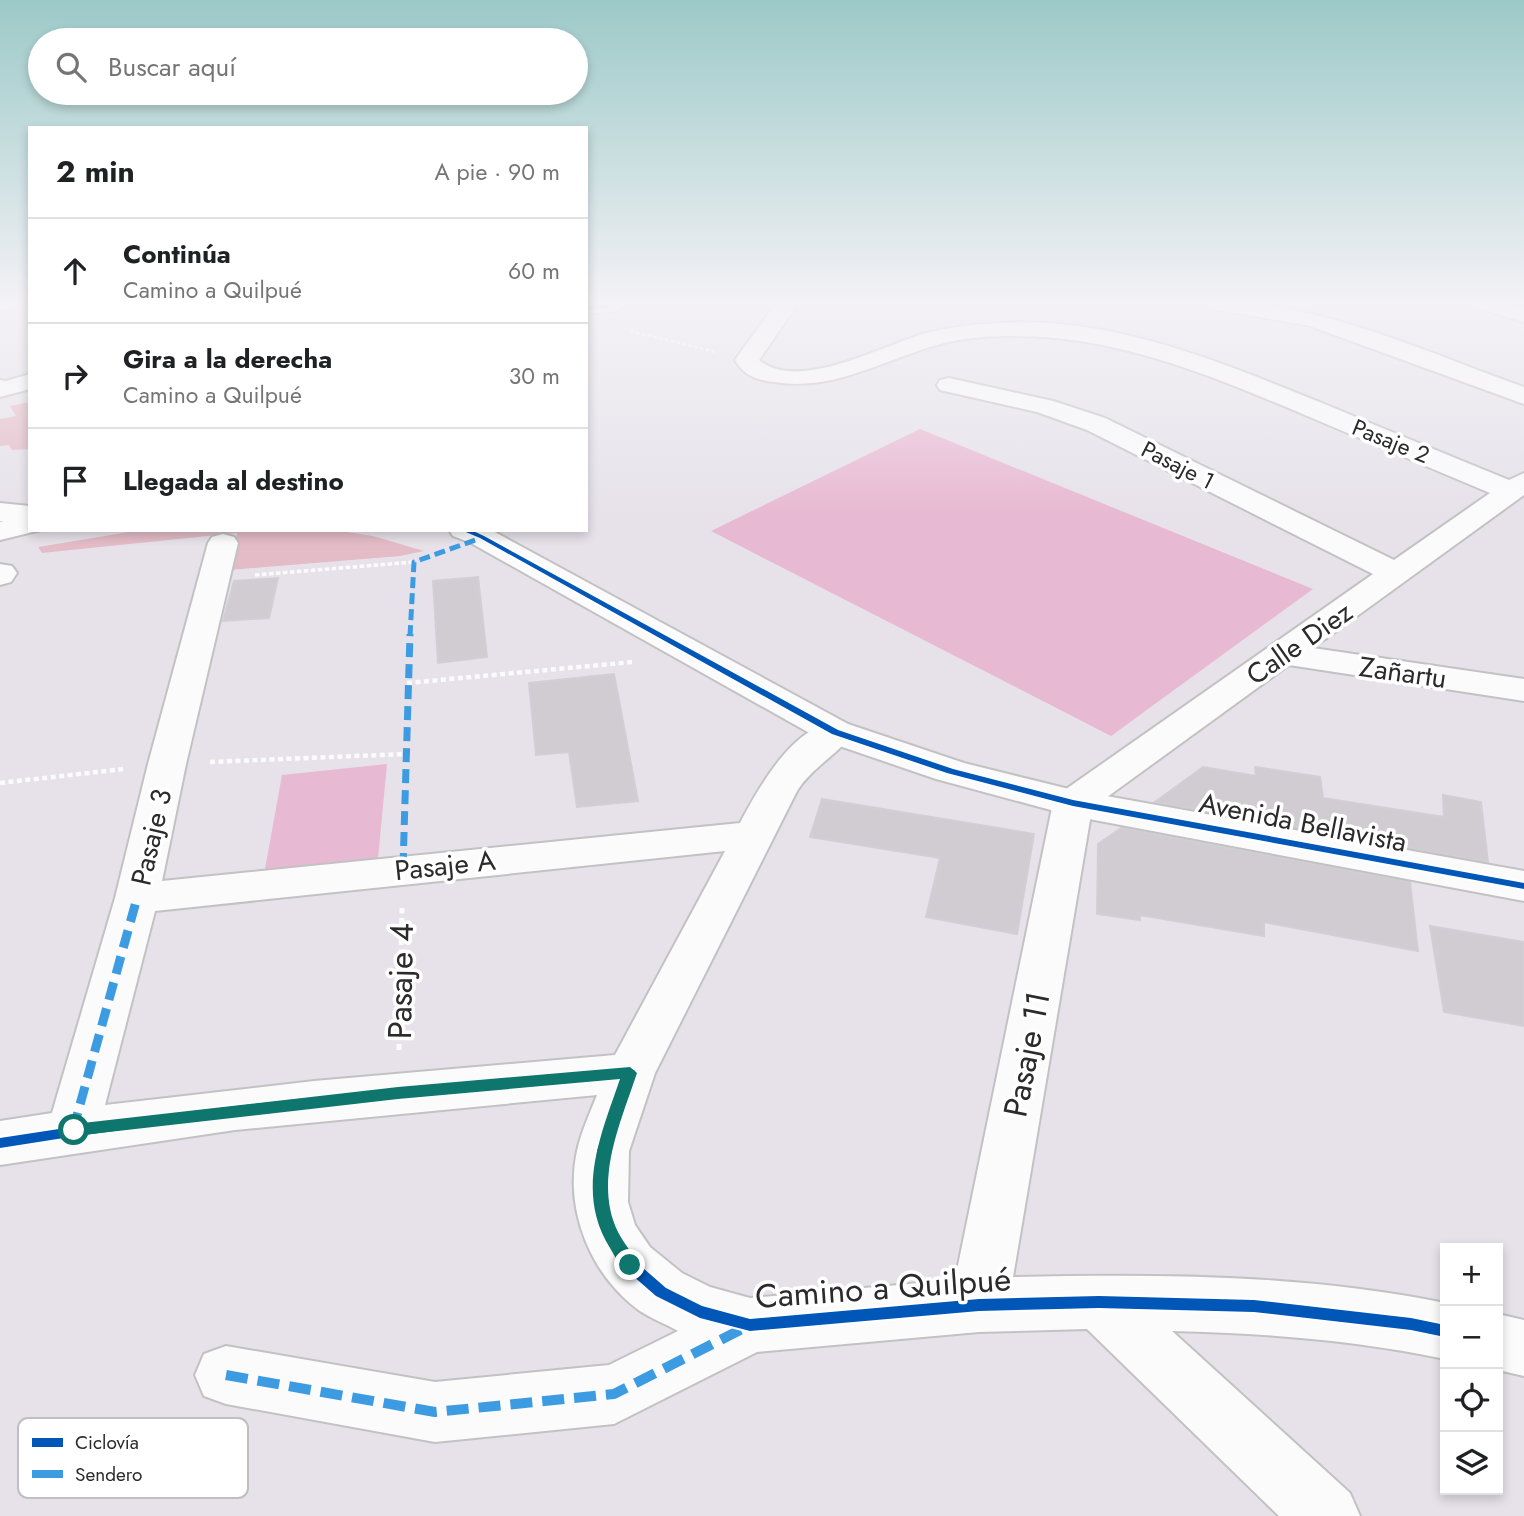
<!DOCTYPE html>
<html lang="es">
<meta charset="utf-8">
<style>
:root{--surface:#fff;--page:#f2f2f2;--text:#202124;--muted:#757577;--line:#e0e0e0}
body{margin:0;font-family:Jost,sans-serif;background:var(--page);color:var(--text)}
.controls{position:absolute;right:21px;bottom:21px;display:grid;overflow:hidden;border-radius:0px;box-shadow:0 4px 10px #0003}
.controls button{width:63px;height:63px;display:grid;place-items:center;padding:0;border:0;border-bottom:2px solid var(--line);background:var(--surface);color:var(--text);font:35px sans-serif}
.stop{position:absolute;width:21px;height:21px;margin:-16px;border:5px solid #0f766e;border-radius:50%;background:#fff}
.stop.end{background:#0f766e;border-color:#fff;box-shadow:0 2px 7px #0008}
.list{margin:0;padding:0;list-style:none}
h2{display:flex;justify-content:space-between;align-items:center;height:91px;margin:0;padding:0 28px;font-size:30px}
h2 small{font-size:23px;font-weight:400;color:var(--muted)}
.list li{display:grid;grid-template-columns:46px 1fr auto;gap:21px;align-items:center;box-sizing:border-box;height:105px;padding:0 28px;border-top:2px solid var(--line)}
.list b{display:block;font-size:26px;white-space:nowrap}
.list p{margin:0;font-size:23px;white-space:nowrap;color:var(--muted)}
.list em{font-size:23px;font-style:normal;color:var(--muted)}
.icon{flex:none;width:38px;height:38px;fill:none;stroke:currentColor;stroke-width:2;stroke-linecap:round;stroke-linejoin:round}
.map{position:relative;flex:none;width:1524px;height:1516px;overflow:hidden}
.search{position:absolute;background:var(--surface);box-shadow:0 4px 10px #0003;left:28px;top:28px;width:560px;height:77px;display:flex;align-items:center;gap:18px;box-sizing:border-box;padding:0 24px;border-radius:38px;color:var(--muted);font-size:26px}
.panel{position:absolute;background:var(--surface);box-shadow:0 4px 10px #0003;left:28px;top:126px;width:560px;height:406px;border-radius:0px}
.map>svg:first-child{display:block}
.green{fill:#e4bcc8}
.pitch{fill:#e8b9d2}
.building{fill:#d0ccd2;stroke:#d2ced5;stroke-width:2}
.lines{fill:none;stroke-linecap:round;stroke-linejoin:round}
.street-casing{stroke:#c2c2c3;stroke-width:4}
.secondary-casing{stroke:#c2c2c3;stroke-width:4}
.path-far3{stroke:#fbfbfc;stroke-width:2.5;stroke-dasharray:3.5 2.5;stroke-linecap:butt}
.path-far2{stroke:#fbfbfc;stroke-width:3.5;stroke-dasharray:4.5 2.5;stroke-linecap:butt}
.path-far1{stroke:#fbfbfc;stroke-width:4.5;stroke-dasharray:5 3.5;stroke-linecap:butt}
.path{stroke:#fbfbfc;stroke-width:5;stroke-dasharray:6 4.5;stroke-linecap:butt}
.street{fill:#fbfbfc;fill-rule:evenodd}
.secondary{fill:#fbfbfc;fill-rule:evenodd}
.quiet-far4{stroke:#3d9ce1;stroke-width:4.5;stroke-dasharray:9 4.5;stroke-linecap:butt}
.quiet-far3{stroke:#3d9ce1;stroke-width:5;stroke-dasharray:11 5;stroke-linecap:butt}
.quiet-far2{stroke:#3d9ce1;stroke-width:7;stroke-dasharray:14 7;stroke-linecap:butt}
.quiet-far1{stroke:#3d9ce1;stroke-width:9;stroke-dasharray:18 9;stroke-linecap:butt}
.quiet{stroke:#3d9ce1;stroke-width:10;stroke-dasharray:22 10;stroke-linecap:butt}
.cycleway-casing{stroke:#fff;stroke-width:4}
.cycleway{fill:#0057b8;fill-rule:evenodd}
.route{fill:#0f766e}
.labels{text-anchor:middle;stroke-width:7;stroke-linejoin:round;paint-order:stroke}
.far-street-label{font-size:23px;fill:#2b2b2b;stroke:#fff}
.street-label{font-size:28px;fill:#2b2b2b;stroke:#fff}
.near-street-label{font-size:33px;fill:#2b2b2b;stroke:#fff}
.key{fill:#fff;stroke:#bfbfbf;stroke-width:2}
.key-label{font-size:19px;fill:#2b2b2b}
</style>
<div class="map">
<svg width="1524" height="1516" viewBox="0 0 1524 1516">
<rect width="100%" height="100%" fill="#e7e2ea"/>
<path class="green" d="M 30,402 L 30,449 L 12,450 L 9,445 L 0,446 L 0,419 L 16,416 L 10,406 Z
M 141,530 L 334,530 L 373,536 L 424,551 L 400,556 L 230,570 L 237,533 L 42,553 L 38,547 Z"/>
<path class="pitch" d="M 920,429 L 1313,589 L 1111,736 L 711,531 Z
M 387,764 L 377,869 L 263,880 L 282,775 Z"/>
<path class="building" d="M 478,577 L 487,657 L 438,663 L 433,581 Z
M 278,578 L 269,618 L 223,621 L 234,581 Z
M 614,674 L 638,801 L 577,807 L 569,752 L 536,755 L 529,683 Z
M 1203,767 L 1256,776 L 1255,767 L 1320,777 L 1323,798 L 1444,817 L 1443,795 L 1481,802 L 1488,862 L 1155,802 Z
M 822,799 L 1034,834 L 1017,934 L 926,917 L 940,858 L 810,837 Z
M 1121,828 L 1410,882 L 1418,951 L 1264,922 L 1264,936 L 1140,915 L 1140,920 L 1097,914 L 1098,844 Z
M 1430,926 L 1524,942 L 1524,1026 L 1444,1012 Z"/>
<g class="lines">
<g class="street-casing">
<path id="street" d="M 0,302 L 22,302 L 19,307 L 0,312 Z
M 586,302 L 629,302 L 617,311 L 586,314 Z
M 777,302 L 799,302 L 759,360 C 798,393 884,345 926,333 C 950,327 975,324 1000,323 C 1112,316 1220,362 1322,403 C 1384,429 1446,454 1509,480 L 1524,473 L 1524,495 L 1313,648 L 1524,679 L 1524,701 L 1289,665 L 1092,808 L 1013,1277 C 1156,1274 1304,1274 1445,1303 L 1445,1359 C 1356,1340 1263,1333 1172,1331 L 1350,1493 L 1360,1516 L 1279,1516 L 1087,1329 L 979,1332 L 757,1352 L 614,1424 L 435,1442 L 226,1404 L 204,1396 L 195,1375 L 204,1354 L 226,1346 L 435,1382 L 609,1365 L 678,1331 C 666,1324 652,1319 640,1311 C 591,1276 564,1210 577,1151 C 581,1132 590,1113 597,1095 L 235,1130 L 0,1165 L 0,1121 L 52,1113 L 115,898 L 148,764 L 208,543 L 212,537 L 223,534 L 234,537 L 238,543 L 186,764 L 162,881 L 740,823 C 759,787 800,712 848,724 L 854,732 C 838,755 813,766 797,791 L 655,1073 L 629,1151 L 628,1202 L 635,1225 L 650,1247 L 682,1273 L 710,1287 L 750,1298 L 955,1280 L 1053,803 L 1059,794 L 1373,574 L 1087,430 L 1037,412 L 940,390 L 937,385 L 940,380 L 949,378 L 1053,401 L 1105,418 L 1394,560 L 1490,493 C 1428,467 1366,441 1305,415 C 1210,375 1115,335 1011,336 C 987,336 960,338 937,345 C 883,360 833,392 774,382 C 757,380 744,376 735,360 ZM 725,851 L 615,1055 L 314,1081 L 105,1105 L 155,911 Z
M 1202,302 C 1308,296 1425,352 1524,387 L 1524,404 L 1310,326 L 1213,309 L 1205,307 Z
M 1470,302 L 1503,302 L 1524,308 L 1524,322 L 1473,307 Z
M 30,374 L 30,389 L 0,397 L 0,380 L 6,381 Z
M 0,503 L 30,506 L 30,524 L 0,521 Z
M 0,564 L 12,566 L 17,573 L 11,582 L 0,585 Z
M 1498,1314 L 1524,1320 L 1524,1376 L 1498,1370 Z"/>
</g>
<g class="secondary-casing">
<path id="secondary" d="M 30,515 L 30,530 L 41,530 L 0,540 L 0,522 Z
M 449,530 L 493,531 L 848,724 L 964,763 L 1073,790 L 1524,871 L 1524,901 L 1073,816 L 936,779 L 822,740 L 471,543 L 453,536 Z"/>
</g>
<path class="path-far3" d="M 630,331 L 716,352"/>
<path class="path-far2" d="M 255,575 L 414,562"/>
<path class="path-far1" d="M 407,683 L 633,662
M 210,762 L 405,754
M 0,783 L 124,769"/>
<path class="path" d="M 399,1050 L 402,908"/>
<use href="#street" class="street"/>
<use href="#secondary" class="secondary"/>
<path class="quiet-far4" d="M 586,307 L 609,306 L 618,302"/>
<path class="quiet-far3" d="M 410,636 L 414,562 L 481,538"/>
<path class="quiet-far2" d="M 403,867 L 410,634"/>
<path class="quiet-far1" d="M 403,869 L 403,866
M 73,1130 L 137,898"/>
<path class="quiet" d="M 226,1375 L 435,1412 L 614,1394 L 750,1325"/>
<g class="cycleway-casing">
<path id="cycleway" d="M 461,530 L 471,530 L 484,536 L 838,730 L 953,769 L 1073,800 L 1524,883 L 1524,889 L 1073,806 L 947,773 L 832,734 L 480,538 Z
M 630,1069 L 634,1070 L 636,1073 L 609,1151 L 607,1202 L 616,1232 L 635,1261 L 666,1288 L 702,1306 L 750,1319 L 979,1299 L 1099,1296 L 1254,1300 L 1411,1318 L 1445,1325 L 1445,1337 L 1411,1330 L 1254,1312 L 1099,1308 L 979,1311 L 750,1331 L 700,1318 L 656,1296 L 625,1269 L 604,1234 L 595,1202 L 597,1151 L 623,1078 C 414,1096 206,1114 0,1148 L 0,1138 C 209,1105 419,1086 630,1069 Z"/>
</g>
<use href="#cycleway" class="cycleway"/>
</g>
<linearGradient id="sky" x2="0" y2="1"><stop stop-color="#9cc9c8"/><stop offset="0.59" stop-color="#f4f2f6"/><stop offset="1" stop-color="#f4f2f6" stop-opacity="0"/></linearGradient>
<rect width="1524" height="514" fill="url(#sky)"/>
<path class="route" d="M 630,1067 L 637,1073 C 621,1122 593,1181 618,1232 C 624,1244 633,1253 638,1265 L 636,1270 L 630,1272 C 620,1269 615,1256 610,1248 C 575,1192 601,1135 620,1079 L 398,1099 L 74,1136 L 66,1130 L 74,1124 L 398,1087 Z"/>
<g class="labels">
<g class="far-street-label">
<text transform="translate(1391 441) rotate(22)" y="8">Pasaje 2</text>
<text transform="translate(1178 465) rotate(27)" y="8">Pasaje 1</text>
</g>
<g class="street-label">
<text transform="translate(1299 643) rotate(-35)" y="10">Calle Diez</text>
<text transform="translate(1403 672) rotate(8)" y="10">Zañartu</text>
<text transform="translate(1303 822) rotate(11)" y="10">Avenida Bellavista</text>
<text transform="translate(151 837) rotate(-77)" y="10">Pasaje 3</text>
<text transform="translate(445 865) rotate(-6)" y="10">Pasaje A</text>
</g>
<g class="near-street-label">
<text transform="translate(400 981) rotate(-89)" y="12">Pasaje 4</text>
<text transform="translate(1026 1054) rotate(-79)" y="12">Pasaje 11</text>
<text transform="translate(883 1287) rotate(-4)" y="12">Camino a Quilpué</text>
</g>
</g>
<rect x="18" y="1418" width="230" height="80" rx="10" class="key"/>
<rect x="32" y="1438" width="31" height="9" fill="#0057b8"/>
<rect x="32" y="1470" width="31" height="8" fill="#3d9ce1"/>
<g class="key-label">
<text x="75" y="1449">Ciclovía</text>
<text x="75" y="1481">Sendero</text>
</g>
</svg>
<div class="controls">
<button>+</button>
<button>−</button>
<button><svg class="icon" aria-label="locate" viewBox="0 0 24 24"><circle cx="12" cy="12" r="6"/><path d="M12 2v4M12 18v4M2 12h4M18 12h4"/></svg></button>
<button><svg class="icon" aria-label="layers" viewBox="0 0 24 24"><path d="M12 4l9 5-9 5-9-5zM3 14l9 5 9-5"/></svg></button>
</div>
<div class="stop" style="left:74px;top:1130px"></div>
<div class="stop end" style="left:630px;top:1265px"></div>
<div class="search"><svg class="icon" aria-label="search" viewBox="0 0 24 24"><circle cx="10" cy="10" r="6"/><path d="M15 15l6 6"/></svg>Buscar aquí</div>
<section class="panel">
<h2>2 min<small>A pie · 90 m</small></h2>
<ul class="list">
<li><svg class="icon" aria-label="ahead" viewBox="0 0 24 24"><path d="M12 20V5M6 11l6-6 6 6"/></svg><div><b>Continúa</b><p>Camino a Quilpué</p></div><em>60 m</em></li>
<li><svg class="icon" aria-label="right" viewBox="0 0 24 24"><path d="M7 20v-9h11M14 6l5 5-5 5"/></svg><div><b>Gira a la derecha</b><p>Camino a Quilpué</p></div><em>30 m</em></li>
<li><svg class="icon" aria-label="arrive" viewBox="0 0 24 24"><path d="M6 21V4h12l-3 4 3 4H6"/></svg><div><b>Llegada al destino</b></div></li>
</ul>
</section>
</div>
